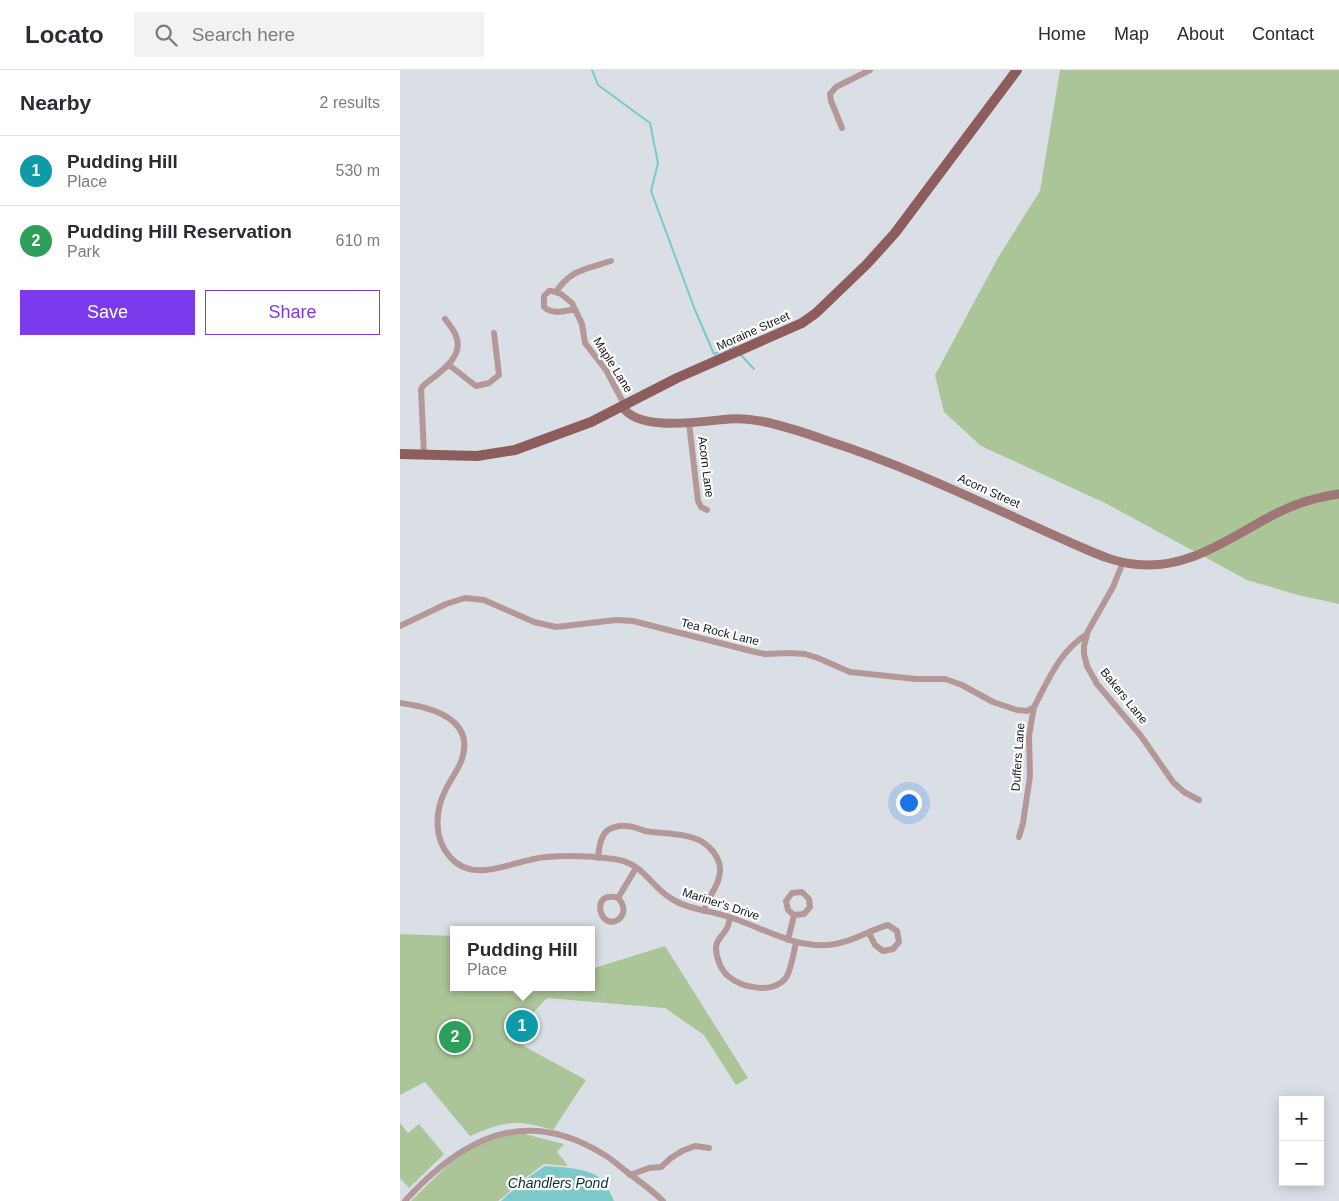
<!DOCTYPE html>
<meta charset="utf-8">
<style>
:root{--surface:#fff;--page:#f2f2f3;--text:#2b2b33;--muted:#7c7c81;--line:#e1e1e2;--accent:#7c3aed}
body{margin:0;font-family:Arial,sans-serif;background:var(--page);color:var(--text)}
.controls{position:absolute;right:15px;bottom:15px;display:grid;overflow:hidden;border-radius:0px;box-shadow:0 2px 12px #0003}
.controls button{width:45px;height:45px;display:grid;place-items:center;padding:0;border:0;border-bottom:1px solid var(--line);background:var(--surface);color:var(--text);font:25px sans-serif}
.you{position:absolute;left:508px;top:732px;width:18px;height:18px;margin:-12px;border:4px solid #fff;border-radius:50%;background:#1a73e8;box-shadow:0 0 0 8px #1a73e833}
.badge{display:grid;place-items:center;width:32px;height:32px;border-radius:50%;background:var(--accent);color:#fff;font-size:16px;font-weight:700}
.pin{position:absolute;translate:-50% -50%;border:2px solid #fff;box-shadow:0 1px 5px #0006}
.popup{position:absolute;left:50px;top:856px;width:145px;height:65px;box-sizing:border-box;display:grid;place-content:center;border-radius:0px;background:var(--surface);filter:drop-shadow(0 1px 4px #0005);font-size:16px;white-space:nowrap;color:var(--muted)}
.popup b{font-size:19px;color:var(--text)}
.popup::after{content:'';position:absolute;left:50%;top:100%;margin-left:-10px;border:10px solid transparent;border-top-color:var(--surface)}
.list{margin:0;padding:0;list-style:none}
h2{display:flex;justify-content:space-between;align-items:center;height:65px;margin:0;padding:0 20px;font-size:21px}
h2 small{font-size:16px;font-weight:400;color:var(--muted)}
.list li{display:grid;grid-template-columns:32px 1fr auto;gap:15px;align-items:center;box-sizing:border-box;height:70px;padding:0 20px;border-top:1px solid var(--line)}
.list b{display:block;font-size:19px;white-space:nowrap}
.list p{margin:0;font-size:16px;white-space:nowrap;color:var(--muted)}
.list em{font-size:16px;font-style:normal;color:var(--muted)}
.actions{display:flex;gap:10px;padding:15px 20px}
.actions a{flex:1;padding:11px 0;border:1px solid var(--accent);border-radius:0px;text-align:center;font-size:18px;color:var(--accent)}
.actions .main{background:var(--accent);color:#fff}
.icon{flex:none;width:28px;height:28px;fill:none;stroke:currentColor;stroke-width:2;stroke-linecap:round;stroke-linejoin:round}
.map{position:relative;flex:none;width:939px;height:1131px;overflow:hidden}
header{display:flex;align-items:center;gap:30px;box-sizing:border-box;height:70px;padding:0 25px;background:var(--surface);border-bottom:1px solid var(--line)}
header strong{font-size:24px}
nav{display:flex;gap:28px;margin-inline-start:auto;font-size:18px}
.search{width:350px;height:45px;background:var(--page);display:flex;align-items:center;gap:12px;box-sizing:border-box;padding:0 18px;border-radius:0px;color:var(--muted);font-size:19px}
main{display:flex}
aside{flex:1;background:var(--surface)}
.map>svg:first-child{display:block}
.green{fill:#acc598}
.water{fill:#7dc8c9}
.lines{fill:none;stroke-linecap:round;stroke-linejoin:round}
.stream{stroke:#7dc8c9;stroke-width:2}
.street{stroke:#b49898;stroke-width:6}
.secondary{stroke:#9e7676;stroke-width:9}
.primary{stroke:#8d5d5e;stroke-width:10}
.labels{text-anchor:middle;stroke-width:4.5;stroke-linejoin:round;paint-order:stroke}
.street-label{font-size:12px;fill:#17191b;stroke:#fff}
.water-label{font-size:14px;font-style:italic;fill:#0a3131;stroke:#fff}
</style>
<header>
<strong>Locato</strong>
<div class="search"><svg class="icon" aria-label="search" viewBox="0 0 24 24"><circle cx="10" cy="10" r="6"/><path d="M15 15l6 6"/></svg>Search here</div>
<nav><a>Home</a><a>Map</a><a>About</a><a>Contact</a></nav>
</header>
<main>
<aside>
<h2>Nearby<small>2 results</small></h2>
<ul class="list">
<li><span class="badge" style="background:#0f9aa8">1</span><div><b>Pudding Hill</b><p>Place</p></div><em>530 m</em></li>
<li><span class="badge" style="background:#2e9e5b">2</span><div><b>Pudding Hill Reservation</b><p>Park</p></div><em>610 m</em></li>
</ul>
<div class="actions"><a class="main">Save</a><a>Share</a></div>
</aside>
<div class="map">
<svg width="939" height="1131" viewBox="0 0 939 1131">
<rect width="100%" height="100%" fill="#d9dfe5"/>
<path class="green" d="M 660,0 L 939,0 L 939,534 L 898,525 L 847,510 L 707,434 L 581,376 L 544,342 L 535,305 L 599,186 L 640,121 Z
M 0,864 L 53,866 L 53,917 L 191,917 L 191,899 L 265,876 L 348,1008 L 336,1015 L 304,965 L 265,938 L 147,928 L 109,968 L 186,1010 L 153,1060 C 116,1049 105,1051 70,1066 L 25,1012 L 0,1025 Z
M 0,1053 L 8,1063 L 19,1054 L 44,1084 L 9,1118 L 0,1108 Z
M 117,1062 L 164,1074 L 157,1082 L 168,1096 L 144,1094 L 113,1117 L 106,1125 L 98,1131 L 11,1131 L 54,1089 L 72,1076 Z"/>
<path class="water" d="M 145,1096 C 160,1097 192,1098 202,1110 C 207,1116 211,1124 214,1131 L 101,1131 L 123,1111 Z"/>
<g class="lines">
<path class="stream" d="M 192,0 L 198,15 L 250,53 L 258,93 L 251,121 L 295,240 L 314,284 L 335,276
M 341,285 L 354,299"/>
<path class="street" d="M 442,58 L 431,31 L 430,24 L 436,17 L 470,0
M 156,222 C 171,199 187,199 211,191
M 175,239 C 164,241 153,245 144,237 L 144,226 L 149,221 L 152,221 L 161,224 L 172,233 L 182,254 L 185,273 L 206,300 L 224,334
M 49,295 L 76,316 L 89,313 L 99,305 L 94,263
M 289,353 L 298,431 L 301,437 L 307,440
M 24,385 L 21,319 L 24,315 C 37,304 65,288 56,266 C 54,260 49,254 45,249
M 723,492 L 713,517 L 688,561 L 684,576 L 684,584 L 687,596 L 697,614 L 741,666 L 773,712 L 784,722 L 799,730
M 0,556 L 46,534 L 65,528 L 84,530 L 134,552 L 156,557 L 216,550 L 233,551 L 355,582 L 365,584 L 389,583 L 405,584 L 418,588 L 450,602 L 516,609 L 545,609 L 562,615 L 593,632 L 617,640 L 627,641 L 634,637 C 649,609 659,582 687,564
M 0,633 C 30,637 75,648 62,689 C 58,700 51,709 46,719 C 35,740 33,768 50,787 C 75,816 115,789 146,787 C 168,785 192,786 214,789 C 243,793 249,814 269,827 C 285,839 307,840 326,846 C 360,856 390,877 427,875 C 449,874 467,861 488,855 L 497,861 L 499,872 L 493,879 L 483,881 L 475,875 L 469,863
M 619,767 L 623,753 L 630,706 L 629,666 L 634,637
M 198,788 C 199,779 200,766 208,760 C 213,757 221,755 226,756 C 233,756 239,759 245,761 C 263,764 285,763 301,771 C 311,777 319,787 320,798 C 321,814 308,826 304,841
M 218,828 C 224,834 226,843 219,849 C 200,863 189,819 218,828 L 236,798
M 330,847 C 329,851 329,855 327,858 C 323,866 316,869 316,878 C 316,888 321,900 328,906 C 342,918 372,924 385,909 C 391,902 394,881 396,872
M 388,870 L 394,845 L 404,844 L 410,837 L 409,829 L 402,822 L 392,823 L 386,831 L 388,840 L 394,845
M 230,1105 L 249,1098 L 261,1097 L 271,1088 L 282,1081 L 295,1076 L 309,1078
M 5,1131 C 61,1069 124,1035 203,1084 C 212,1089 219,1096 227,1102 C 240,1112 252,1120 263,1131"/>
<path class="secondary" d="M 222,336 C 238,363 303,351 329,349 C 342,348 357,350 370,353 C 390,358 409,364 428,371 C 516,399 598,441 683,478 C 699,485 715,492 733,494 C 788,502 831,466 877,443 C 897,433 917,427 939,424"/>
<path class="primary" d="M 0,384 L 77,386 L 115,380 L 191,352 L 277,308 L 402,253 L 416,243 L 467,194 L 495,163 L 617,0"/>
</g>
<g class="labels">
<g class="street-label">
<text transform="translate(353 261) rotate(-24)" y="4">Moraine Street</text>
<text transform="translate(213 295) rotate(58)" y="4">Maple Lane</text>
<text transform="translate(306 397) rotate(83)" y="4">Acorn Lane</text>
<text transform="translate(589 421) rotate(24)" y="4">Acorn Street</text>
<text transform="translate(320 562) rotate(14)" y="4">Tea Rock Lane</text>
<text transform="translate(724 626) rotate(51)" y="4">Bakers Lane</text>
<text transform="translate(618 687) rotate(-86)" y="4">Duffers Lane</text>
<text transform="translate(321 834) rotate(18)" y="4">Mariner's Drive</text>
</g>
<g class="water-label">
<text x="158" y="1118">Chandlers Pond</text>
</g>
</g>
</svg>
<div class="controls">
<button>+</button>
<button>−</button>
</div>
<div class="you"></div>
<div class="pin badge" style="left:122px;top:956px;background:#0f9aa8">1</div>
<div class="popup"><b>Pudding Hill</b>Place</div>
<div class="pin badge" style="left:55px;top:967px;background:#2e9e5b">2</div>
</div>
</main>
